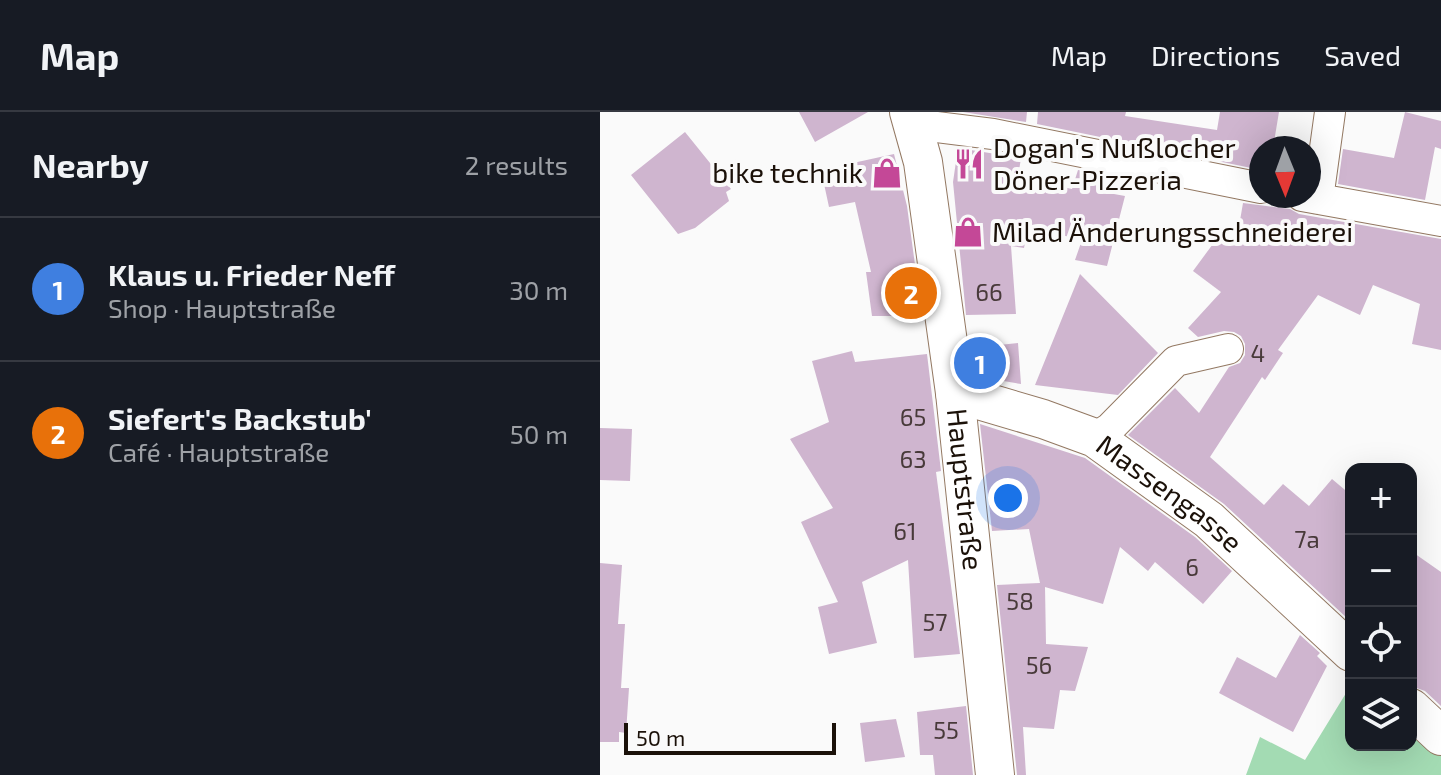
<!DOCTYPE html>
<meta charset="utf-8">
<style>
:root{--surface:#171b24;--page:#242831;--text:#f1f3f6;--muted:#9ea1a6;--line:#363941;--accent:#c44897}
body{margin:0;font-family:"Exo 2",sans-serif;background:var(--page);color:var(--text)}
.controls{position:absolute;right:24px;bottom:24px;display:grid;overflow:hidden;border-radius:16px;box-shadow:0 8px 32px #0002}
.controls button{width:72px;height:72px;display:grid;place-items:center;padding:0;border:0;border-bottom:2px solid var(--line);background:var(--surface);color:var(--text);font:40px sans-serif}
.compass{position:absolute;left:649px;top:24px;width:72px;height:72px;border-radius:50%;background:var(--surface);box-shadow:0 8px 32px #0002;rotate:179deg}
.scale{position:absolute;left:24px;bottom:20px;width:212px;box-sizing:border-box;padding-left:8px;border:4px solid #1b1109;border-top:0;font-size:22px;line-height:28px;white-space:nowrap;color:#1b1109;-webkit-text-stroke:6px #fafafa;paint-order:stroke}
.you{position:absolute;left:408px;top:386px;width:28px;height:28px;margin:-20px;border:6px solid #fff;border-radius:50%;background:#1a73e8;box-shadow:0 0 0 12px #1a73e833}
.badge{display:grid;place-items:center;width:52px;height:52px;border-radius:50%;background:var(--accent);color:#fff;font-size:26px;font-weight:700}
.pin{position:absolute;translate:-50% -50%;border:4px solid #fff;box-shadow:0 2px 8px #0006}
.list{margin:0;padding:0;list-style:none}
h2{display:flex;justify-content:space-between;align-items:center;height:104px;margin:0;padding:0 32px;font-size:34px}
h2 small{font-size:26px;font-weight:400;color:var(--muted)}
.list li{display:grid;grid-template-columns:52px 1fr auto;gap:24px;align-items:center;box-sizing:border-box;height:144px;padding:0 32px;border-top:2px solid var(--line)}
.list b{display:block;font-size:30px;white-space:nowrap}
.list p{margin:0;font-size:26px;white-space:nowrap;color:var(--muted)}
.list em{font-size:26px;font-style:normal;color:var(--muted)}
.icon{flex:none;width:44px;height:44px;fill:none;stroke:currentColor;stroke-width:2;stroke-linecap:round;stroke-linejoin:round}
.map{position:relative;flex:none;width:841px;height:663px;overflow:hidden}
header{display:flex;align-items:center;gap:48px;box-sizing:border-box;height:112px;padding:0 40px;background:var(--surface);border-bottom:2px solid var(--line)}
header strong{font-size:38px}
nav{display:flex;gap:44px;margin-inline-start:auto;font-size:28px}
main{display:flex}
aside{flex:1;background:var(--surface)}
.map>svg:first-child{display:block}
.green{fill:#a3dbb3}
.building{fill:#cfb5cf}
.lines{fill:none;stroke-linecap:round;stroke-linejoin:round}
.minor-casing{stroke:#937862;stroke-width:32}
.major-casing{stroke:#937862;stroke-width:40}
.minor{stroke:#fff;stroke-width:30}
.major{stroke:#fff;stroke-width:38}
.labels{text-anchor:middle;stroke-width:8;stroke-linejoin:round;paint-order:stroke}
.number-label{font-size:24px;fill:#483a3a}
.poi-label{font-size:28px;fill:#1b1109;stroke:#fafafa;text-anchor:start}
.street-label{font-size:28px;fill:#1b1109;stroke:#fafafa}
</style>
<header>
<strong>Map</strong>
<nav><a>Map</a><a>Directions</a><a>Saved</a></nav>
</header>
<main>
<aside>
<h2>Nearby<small>2 results</small></h2>
<ul class="list">
<li><span class="badge" style="background:#3f7fe0">1</span><div><b>Klaus u. Frieder Neff</b><p>Shop · Hauptstraße</p></div><em>30 m</em></li>
<li><span class="badge" style="background:#e8710a">2</span><div><b>Siefert's Backstub'</b><p>Café · Hauptstraße</p></div><em>50 m</em></li>
</ul>
</aside>
<div class="map">
<svg width="841" height="663" viewBox="0 0 841 663">
<rect width="100%" height="100%" fill="#fafafa"/>
<path class="green" d="M 751,573 L 751,633 L 811,633 L 811,615 L 841,641 L 841,663 L 646,663 L 660,625 L 705,648 Z"/>
<path class="building" d="M 199,0 L 268,0 L 215,30 Z
M 363,0 L 427,0 L 426,10 Z
M 438,0 L 526,0 L 525,4 L 617,18 L 620,0 L 679,0 L 673,36 L 661,36 L 661,58 L 437,12 Z
M 805,0 L 841,9 L 841,37 L 835,35 L 825,88 L 738,72 L 743,37 L 794,46 Z
M 85,20 L 131,77 L 126,80 L 129,89 L 95,116 L 78,122 L 31,63 Z
M 358,36 L 421,46 L 418,65 L 472,77 L 478,58 L 518,65 L 514,82 L 525,84 L 507,154 L 475,148 L 482,128 L 428,115 L 424,136 L 411,134 L 416,202 L 366,203 L 353,70 Z
M 294,42 L 307,94 L 322,204 L 272,204 L 266,160 L 271,160 L 255,90 L 229,95 L 221,58 Z
M 643,91 L 690,97 L 699,102 L 841,127 L 841,238 L 812,232 L 820,192 L 773,173 L 760,203 L 718,183 L 678,238 L 683,241 L 665,268 L 662,265 L 610,345 L 664,393 L 683,372 L 709,394 L 732,367 L 751,383 L 751,501 L 747,506 L 624,392 L 528,323 L 575,276 L 599,301 L 629,255 L 640,251 L 645,243 L 645,232 L 641,224 L 634,220 L 624,219 L 598,225 L 588,216 L 621,180 L 593,159 L 621,121 L 636,132 Z
M 480,162 L 558,241 L 518,283 L 435,273 Z
M 418,231 L 421,272 L 375,264 L 371,236 Z
M 252,239 L 255,250 L 327,242 L 341,359 L 336,360 L 360,542 L 314,546 L 308,448 L 262,470 L 277,531 L 229,542 L 218,495 L 238,490 L 201,410 L 233,396 L 190,327 L 229,310 L 212,249 Z
M 380,312 L 485,346 L 595,425 L 632,459 L 603,492 L 555,450 L 548,459 L 520,435 L 503,492 L 445,475 L 446,532 L 488,535 L 475,579 L 460,578 L 454,617 L 423,615 L 426,663 L 417,663 L 397,473 L 440,471 L 429,417 L 392,419 Z
M 0,316 L 32,317 L 30,369 L 0,368 Z
M 811,439 L 841,460 L 841,594 L 825,579 L 811,574 Z
M 0,451 L 22,453 L 18,512 L 25,512 L 21,576 L 29,576 L 26,621 L 19,620 L 19,630 L 0,630 Z
M 700,523 L 720,541 L 717,544 L 727,554 L 693,620 L 619,581 L 637,545 L 676,566 Z
M 366,594 L 373,663 L 335,663 L 333,643 L 320,643 L 317,600 Z
M 296,607 L 305,645 L 265,650 L 260,611 Z"/>
<g class="lines">
<g class="minor-casing">
<path id="minor" d="M 313,12 L 393,22 L 661,76
M 702,84 L 841,109
M 718,87 L 730,0
M 495,326 L 510,316 L 576,249 L 628,237"/>
</g>
<g class="major-casing">
<g id="major">
<path id="s1" d="M 309,0 L 323,50 L 355,281 L 395,663"/>
<path id="s2" d="M 355,281 L 443,307 L 495,326 L 609,408 L 751,540"/>
<path d="M 811,596 L 841,624"/>
</g>
</g>
<use href="#minor" class="minor"/>
<use href="#major" class="major"/>
</g>
<defs>
<g id="restaurant-bare" transform="scale(2.4)"><path d="M-5-6h1v4h1v-4h1v4h1v-4h1v5L-1.5 .5V6h-2V.5L-5-1ZM5-6V6H3V1.5H1.5Q1.5-4 5-6Z" fill="#c44897" stroke="#fafafa" stroke-width="2.5" paint-order="stroke"/></g>
<g id="shop-bare" transform="scale(2.4)"><path d="M-5-2.5h2.3a2.7 3.5 0 0 1 5.4 0H5L5.5 6h-11ZM-1.5-2.5h3a1.5 2.3 0 0 0-3 0Z" fill="#c44897" stroke="#fafafa" stroke-width="2.5" paint-order="stroke"/></g>
</defs>
<g fill-rule="evenodd">
<use href="#restaurant-bare" x="369" y="52"/>
<use href="#shop-bare" x="287" y="61"/>
<use href="#shop-bare" x="368" y="120"/>
</g>
<g class="labels">
<g class="number-label">
<text x="389" y="189">66</text>
<text x="658" y="250">4</text>
<text x="313" y="314">65</text>
<text x="313" y="356">63</text>
<text x="305" y="428">61</text>
<text x="707" y="436">7a</text>
<text x="592" y="464">6</text>
<text x="420" y="498">58</text>
<text x="335" y="519">57</text>
<text x="439" y="562">56</text>
<text x="346" y="627">55</text>
</g>
<g class="poi-label">
<text x="393" y="46">Dogan's Nußlocher<tspan x="393" dy="32">Döner-Pizzeria</tspan></text>
<text x="263" y="71" text-anchor="end">bike technik</text>
<text x="392" y="130">Milad Änderungsschneiderei</text>
</g>
<g class="street-label">
<text dy="10" stroke="none"><textPath href="#s1" startOffset="382">Hauptstraße</textPath></text>
<text dy="10" stroke="none"><textPath href="#s2" startOffset="240">Massengasse</textPath></text>
</g>
</g>
</svg>
<div class="controls">
<button>+</button>
<button>−</button>
<button><svg class="icon" aria-label="locate" viewBox="0 0 24 24"><circle cx="12" cy="12" r="6"/><path d="M12 2v4M12 18v4M2 12h4M18 12h4"/></svg></button>
<button><svg class="icon" aria-label="layers" viewBox="0 0 24 24"><path d="M12 4l9 5-9 5-9-5zM3 14l9 5 9-5"/></svg></button>
</div>
<svg class="compass" viewBox="-18 -18 36 36"><path d="M0-13l5 13h-10z" fill="#e53935"/><path d="M0 13l5-13h-10z" fill="#9ea1a6"/></svg>
<div class="scale">50 m</div>
<div class="you"></div>
<div class="pin badge" style="left:380px;top:251px;background:#3f7fe0">1</div>
<div class="pin badge" style="left:311px;top:181px;background:#e8710a">2</div>
</div>
</main>
